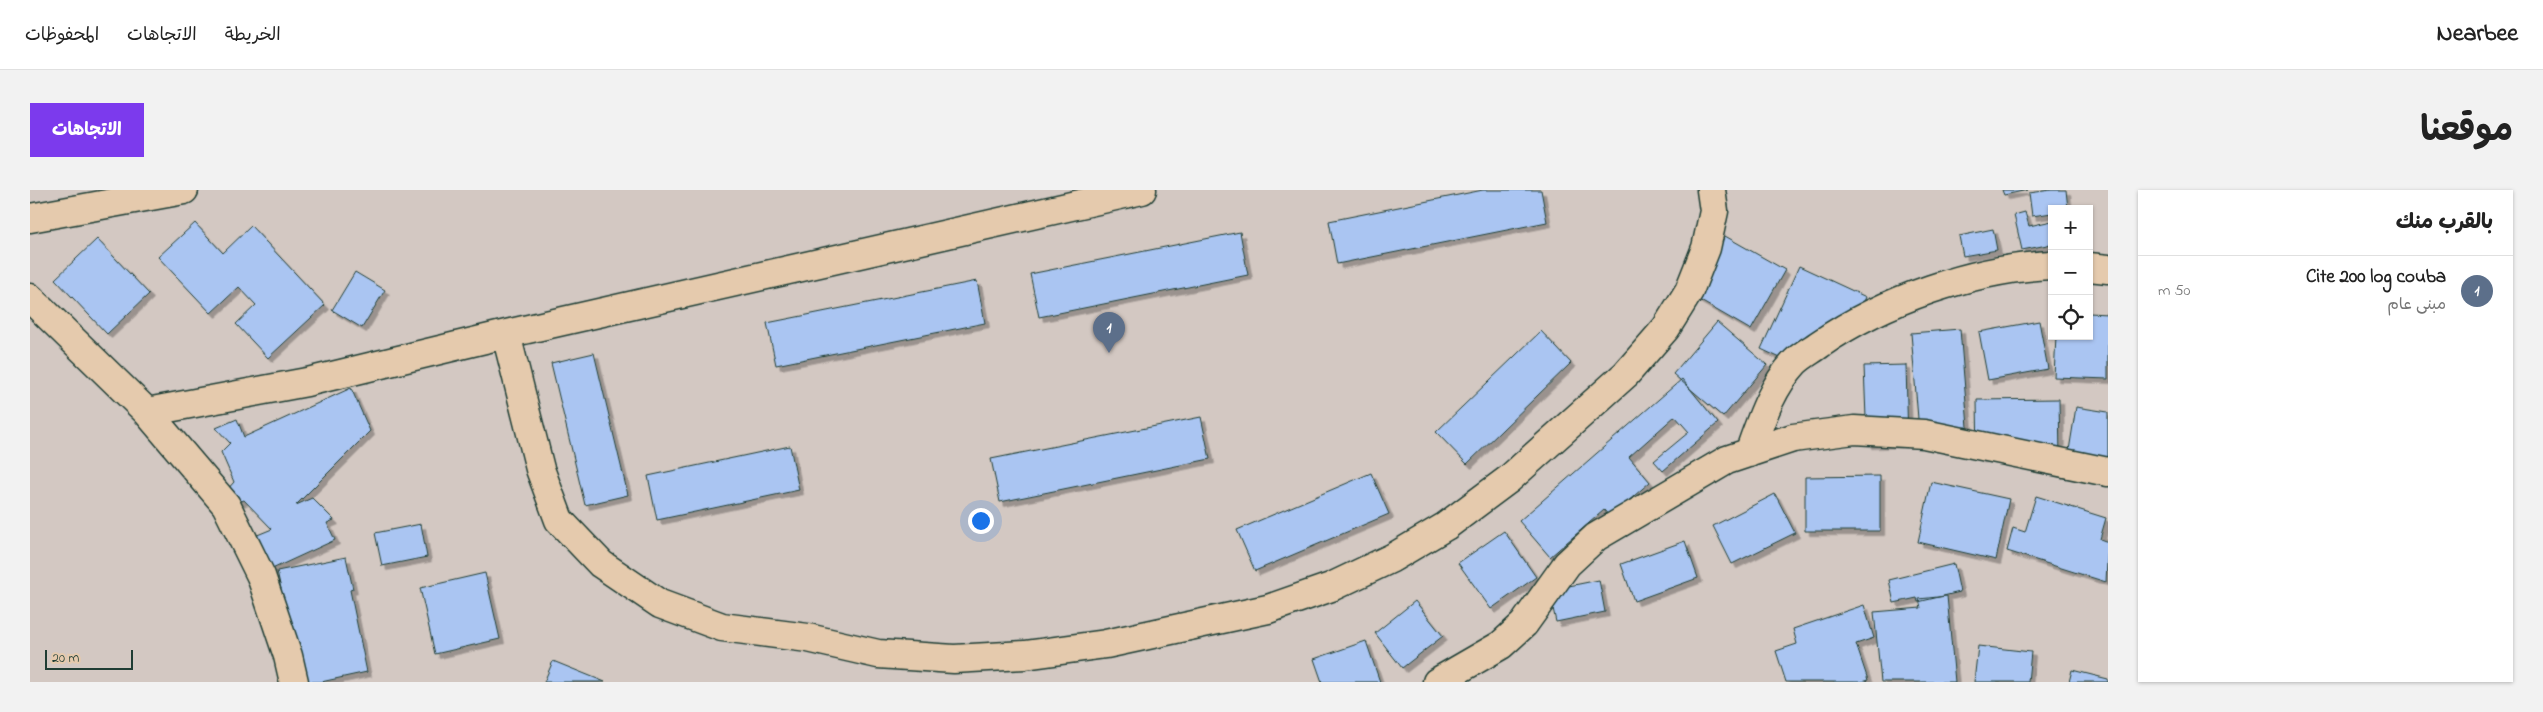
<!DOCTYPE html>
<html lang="ar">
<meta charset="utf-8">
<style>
:root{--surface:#fff;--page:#f2f2f2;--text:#222;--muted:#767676;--line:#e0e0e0;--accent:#7c3aed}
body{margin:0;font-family:"Indie Flower","Playpen Sans Arabic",sans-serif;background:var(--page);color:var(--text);direction:rtl}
.controls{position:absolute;right:15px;top:15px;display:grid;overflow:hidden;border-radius:0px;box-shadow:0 1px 4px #0004}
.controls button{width:45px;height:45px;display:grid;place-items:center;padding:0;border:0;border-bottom:1px solid var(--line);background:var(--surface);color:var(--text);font:25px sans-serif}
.scale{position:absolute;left:15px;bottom:12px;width:88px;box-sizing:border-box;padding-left:5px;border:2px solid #1f3d34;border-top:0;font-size:14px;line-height:18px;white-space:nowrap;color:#1f3d34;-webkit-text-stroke:4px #e5caad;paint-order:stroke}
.you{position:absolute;left:950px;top:330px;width:18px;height:18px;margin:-12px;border:4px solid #fff;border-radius:50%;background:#1a73e8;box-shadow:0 0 0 8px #1a73e833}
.badge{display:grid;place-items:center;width:32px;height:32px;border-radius:50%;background:var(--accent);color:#fff;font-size:16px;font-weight:700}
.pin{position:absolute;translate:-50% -41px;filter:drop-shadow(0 1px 2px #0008)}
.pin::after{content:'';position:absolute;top:26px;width:18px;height:15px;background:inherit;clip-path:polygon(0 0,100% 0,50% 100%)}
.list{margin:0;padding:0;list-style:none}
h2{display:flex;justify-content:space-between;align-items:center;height:65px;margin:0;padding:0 20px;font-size:21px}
h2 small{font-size:16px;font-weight:400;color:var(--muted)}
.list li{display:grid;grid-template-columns:32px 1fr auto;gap:15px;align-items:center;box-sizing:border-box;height:70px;padding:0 20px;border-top:1px solid var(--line)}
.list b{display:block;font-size:19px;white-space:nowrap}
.list p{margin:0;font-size:16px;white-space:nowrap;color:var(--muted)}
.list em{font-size:16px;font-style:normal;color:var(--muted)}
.icon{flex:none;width:28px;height:28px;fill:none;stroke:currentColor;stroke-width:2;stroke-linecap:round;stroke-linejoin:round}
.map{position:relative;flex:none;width:2078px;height:492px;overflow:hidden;direction:ltr;border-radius:0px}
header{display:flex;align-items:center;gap:30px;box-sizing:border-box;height:70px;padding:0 25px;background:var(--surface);border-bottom:1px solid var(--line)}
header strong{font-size:24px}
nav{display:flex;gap:28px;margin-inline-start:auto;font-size:18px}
.intro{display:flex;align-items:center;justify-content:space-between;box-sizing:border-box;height:120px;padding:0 30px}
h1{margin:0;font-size:35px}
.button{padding:12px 22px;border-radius:0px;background:var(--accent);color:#fff;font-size:18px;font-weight:700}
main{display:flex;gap:30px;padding:0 30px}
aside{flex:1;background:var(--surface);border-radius:0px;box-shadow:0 1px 4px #0004}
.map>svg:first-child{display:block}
.building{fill:#aac5f2;stroke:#1f3d34;filter:url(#shadow)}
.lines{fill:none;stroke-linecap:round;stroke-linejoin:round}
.minor-casing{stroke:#1f3d34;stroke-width:31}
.major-casing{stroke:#1f3d34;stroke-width:31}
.minor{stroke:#e5caad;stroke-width:28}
.major{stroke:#e5caad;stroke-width:28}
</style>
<header>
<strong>Nearbee</strong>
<nav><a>الخريطة</a><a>الاتجاهات</a><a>المحفوظات</a></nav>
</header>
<div class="intro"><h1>موقعنا</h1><a class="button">الاتجاهات</a></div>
<main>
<aside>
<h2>بالقرب منك<small></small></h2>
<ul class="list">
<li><span class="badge" style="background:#5c6f8a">1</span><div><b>Cite 200 log couba</b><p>مبنى عام</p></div><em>50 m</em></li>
</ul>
</aside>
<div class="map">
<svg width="2078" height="492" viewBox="0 0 2078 492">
<defs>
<filter id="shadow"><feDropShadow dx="4.5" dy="4.5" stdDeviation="0" flood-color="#0004"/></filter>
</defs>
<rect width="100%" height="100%" fill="#d3c8c2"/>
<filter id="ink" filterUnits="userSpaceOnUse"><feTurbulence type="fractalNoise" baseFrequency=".02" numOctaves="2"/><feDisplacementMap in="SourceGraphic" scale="10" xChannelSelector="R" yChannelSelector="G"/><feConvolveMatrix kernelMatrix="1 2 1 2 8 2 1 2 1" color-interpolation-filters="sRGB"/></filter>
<g filter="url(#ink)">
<path class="building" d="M 1453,0 L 1511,0 L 1517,32 L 1307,74 L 1299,31 Z
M 1972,0 L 1998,0 L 1974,5 Z
M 2021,0 L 2036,0 L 2038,19 L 2022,19 L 2022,23 L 2002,26 L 1999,3 Z
M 1995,22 L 1999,36 L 2022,31 L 2022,54 L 1992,60 L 1984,25 Z
M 165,33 L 193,63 L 221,36 L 295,115 L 238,168 L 206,134 L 226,115 L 209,97 L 181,123 L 128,67 Z
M 1963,39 L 1967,60 L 1933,66 L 1929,46 Z
M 1210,42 L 1218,85 L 1009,127 L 1000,84 Z
M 1695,46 L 1755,80 L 1721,140 L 1662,106 Z
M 67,49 L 119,104 L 77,144 L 25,89 Z
M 1769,76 L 1836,107 L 1818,146 L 1788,156 L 1772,148 L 1761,173 L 1731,159 Z
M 325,82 L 355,100 L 332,138 L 302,120 Z
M 947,91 L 955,133 L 746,175 L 737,133 Z
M 2059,123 L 2078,124 L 2078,189 L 2024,187 L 2026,146 L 2059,146 Z
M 2009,131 L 2018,179 L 1958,190 L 1949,142 Z
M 1687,132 L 1737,175 L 1693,227 L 1643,184 Z
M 1930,139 L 1938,237 L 1889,241 L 1881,143 Z
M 1511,141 L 1541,173 L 1437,274 L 1406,242 Z
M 564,163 L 598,305 L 555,315 L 521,173 Z
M 1876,175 L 1878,253 L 1837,254 L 1834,176 Z
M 1652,189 L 1688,233 L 1633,281 L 1624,271 L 1659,242 L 1645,226 L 1599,267 L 1620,292 L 1580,327 L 1574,320 L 1520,367 L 1489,331 Z
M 321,198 L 340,241 L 266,315 L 282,308 L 304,330 L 297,333 L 305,350 L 240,380 L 225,346 L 242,339 L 214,310 L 202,315 L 196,301 L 204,292 L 191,262 L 200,253 L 186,238 L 207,229 L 214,247 Z
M 2029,209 L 2030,268 L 1948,268 L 1947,210 Z
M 2046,217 L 2078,222 L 2078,286 L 2036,279 Z
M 1171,227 L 1180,269 L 970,312 L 961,269 Z
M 760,256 L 769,300 L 627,330 L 618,286 Z
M 1341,283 L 1359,324 L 1225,381 L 1207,340 Z
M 1850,286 L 1850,341 L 1775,341 L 1775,287 Z
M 1901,292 L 1979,309 L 1966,370 L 1888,352 Z
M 1745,304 L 1765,343 L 1702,374 L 1683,336 Z
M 2006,306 L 2076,328 L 2070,349 L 2078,352 L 2076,392 L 1977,361 L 1983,338 L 1995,342 Z
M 391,334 L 397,367 L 352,376 L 345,343 Z
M 1474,341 L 1506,387 L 1461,419 L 1428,373 Z
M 1655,351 L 1668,388 L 1604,411 L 1591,374 Z
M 316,367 L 323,399 L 320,400 L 337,482 L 291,492 L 271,492 L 247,381 Z
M 1924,374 L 1930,402 L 1888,412 L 1887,408 L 1864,413 L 1859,390 Z
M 455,383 L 470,449 L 405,464 L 390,398 Z
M 1569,390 L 1575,422 L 1526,432 L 1519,400 Z
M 1917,406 L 1925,492 L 1851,492 L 1844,422 L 1891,418 L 1889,409 Z
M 1385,411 L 1413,446 L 1372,478 L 1345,443 Z
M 1834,415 L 1844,448 L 1826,454 L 1838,490 L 1831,492 L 1756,492 L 1746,461 L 1767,454 L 1763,439 Z
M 1336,451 L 1350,492 L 1292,492 L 1284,469 Z
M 1948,456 L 2001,462 L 1998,492 L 1944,492 Z
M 523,471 L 575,492 L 514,492 Z
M 2042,480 L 2078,489 L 2078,492 L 2039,492 Z"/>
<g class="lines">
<g class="minor-casing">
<path id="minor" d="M 2059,77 L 2078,79
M 0,108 L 117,222 L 196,315 L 231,386 L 258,466 L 264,492
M 476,144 L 510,279 L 529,330 L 571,374 L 630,414 L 692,437 L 778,448 L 848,464 L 924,469 L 995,465 L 1076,454 L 1238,419 L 1301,397 L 1362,368 L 1416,336 L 1479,289 L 1596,184 L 1636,138 L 1659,101 L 1676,58 L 1684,21 L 1681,0
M 117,222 L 277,192 L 476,144 L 1112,0
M 1719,263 C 1731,230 1741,198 1765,172 C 1772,165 1782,160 1790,154 C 1853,110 1945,78 2022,75
M 1407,492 L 1471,455 L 1494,434 L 1537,374 L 1566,347 L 1697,270 L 1763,248 L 1824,240 L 1894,244 L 2078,282"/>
</g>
<g class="major-casing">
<path id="major" d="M 0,28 L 154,0"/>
</g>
<use href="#minor" class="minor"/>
<use href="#major" class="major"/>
</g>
</g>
</svg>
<div class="controls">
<button>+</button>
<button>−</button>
<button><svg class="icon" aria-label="locate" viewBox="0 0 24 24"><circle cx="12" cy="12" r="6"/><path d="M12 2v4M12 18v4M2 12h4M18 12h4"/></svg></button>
</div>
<div class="scale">20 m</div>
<div class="you"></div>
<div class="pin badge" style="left:1079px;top:163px;background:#5c6f8a">1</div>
</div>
</main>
